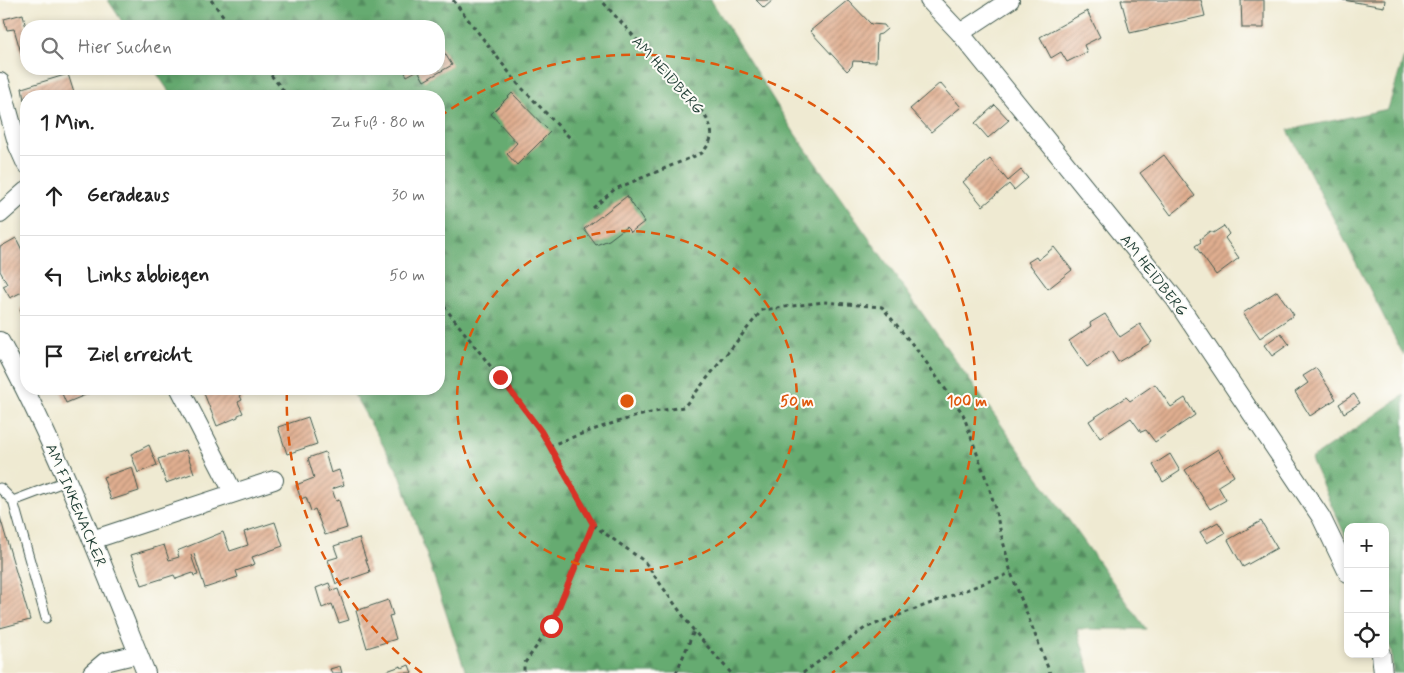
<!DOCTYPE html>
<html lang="de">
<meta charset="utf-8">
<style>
:root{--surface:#fff;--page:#f2f2f2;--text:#222;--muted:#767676;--line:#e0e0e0}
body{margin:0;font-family:Mynerve,sans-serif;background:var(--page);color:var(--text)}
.controls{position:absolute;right:15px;bottom:15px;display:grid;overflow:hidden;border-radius:10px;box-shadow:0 2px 8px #0003}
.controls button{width:45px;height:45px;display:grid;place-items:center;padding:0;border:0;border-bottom:1px solid var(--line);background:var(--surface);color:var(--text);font:25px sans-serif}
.stop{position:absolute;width:15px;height:15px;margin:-11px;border:4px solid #d93025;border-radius:50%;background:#fff}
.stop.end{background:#d93025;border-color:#fff;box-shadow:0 1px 5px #0008}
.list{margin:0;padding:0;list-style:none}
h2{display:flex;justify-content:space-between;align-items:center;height:65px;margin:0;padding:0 20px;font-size:21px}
h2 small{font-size:16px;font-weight:400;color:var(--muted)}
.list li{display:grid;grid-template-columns:32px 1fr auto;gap:15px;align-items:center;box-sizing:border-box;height:80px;padding:0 20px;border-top:1px solid var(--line)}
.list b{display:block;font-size:19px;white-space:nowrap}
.list em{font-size:16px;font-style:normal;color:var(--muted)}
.icon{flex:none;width:28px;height:28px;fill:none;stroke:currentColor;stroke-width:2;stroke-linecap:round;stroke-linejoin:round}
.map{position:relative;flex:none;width:1404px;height:673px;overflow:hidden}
.search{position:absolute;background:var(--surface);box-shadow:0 2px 8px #0003;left:20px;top:20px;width:425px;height:55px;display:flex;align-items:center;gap:12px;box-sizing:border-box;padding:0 18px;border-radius:20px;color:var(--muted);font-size:19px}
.panel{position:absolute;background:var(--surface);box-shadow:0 2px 8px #0003;left:20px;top:90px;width:425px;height:305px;border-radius:20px}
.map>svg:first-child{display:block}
.forest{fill:url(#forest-firs);stroke:#427452}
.building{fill:url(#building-hatch)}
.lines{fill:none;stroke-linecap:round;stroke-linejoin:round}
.lane-casing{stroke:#3e574c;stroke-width:11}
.street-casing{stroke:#3e574c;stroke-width:20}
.path{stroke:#3e574c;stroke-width:3;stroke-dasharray:4 4;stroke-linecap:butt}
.lane{stroke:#fff;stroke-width:9}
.street{stroke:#fff;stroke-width:18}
.route{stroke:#d93025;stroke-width:6}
.ring{fill:none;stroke:#de580e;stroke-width:2.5;stroke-dasharray:9 6}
.labels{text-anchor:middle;stroke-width:4;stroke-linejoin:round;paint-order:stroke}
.street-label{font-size:15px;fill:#1f3d34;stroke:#fdfcf7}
.centre{fill:#de580e;stroke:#fdfcf7;stroke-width:2.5}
.ring-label{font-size:15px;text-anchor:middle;font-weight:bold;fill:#de580e;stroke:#fdfcf7;stroke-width:4;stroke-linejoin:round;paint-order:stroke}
</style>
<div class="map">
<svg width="1404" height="673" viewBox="0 0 1404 673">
<defs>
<pattern id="forest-firs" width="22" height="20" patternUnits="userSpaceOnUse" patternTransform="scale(1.25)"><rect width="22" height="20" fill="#66ab71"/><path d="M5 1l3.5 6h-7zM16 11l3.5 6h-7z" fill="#538c5e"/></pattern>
<pattern id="building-hatch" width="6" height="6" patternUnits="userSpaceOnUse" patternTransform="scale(1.25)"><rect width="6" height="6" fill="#e0ae90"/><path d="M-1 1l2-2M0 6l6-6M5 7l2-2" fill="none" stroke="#b58f76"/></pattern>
</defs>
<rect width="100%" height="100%" fill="#fdfcf7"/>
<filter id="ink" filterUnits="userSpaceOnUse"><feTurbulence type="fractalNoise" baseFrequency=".02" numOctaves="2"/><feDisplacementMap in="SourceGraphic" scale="10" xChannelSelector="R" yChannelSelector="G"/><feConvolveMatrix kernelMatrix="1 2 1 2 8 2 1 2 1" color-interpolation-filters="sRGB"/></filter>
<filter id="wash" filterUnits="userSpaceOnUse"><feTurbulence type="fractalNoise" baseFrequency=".0096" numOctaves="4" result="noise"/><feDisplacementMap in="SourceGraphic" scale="20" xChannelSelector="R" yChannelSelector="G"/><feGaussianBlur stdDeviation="1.12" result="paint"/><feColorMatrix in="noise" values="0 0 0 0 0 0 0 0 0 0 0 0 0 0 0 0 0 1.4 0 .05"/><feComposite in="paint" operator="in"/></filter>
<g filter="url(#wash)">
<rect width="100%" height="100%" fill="#efead2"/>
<path class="forest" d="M 108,0 L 711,0 L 795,134 L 1146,629 L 1077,629 L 1090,673 L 466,673 L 400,475 L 351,389 L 439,389 L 439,96 L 172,96 L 154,69 L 439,69 L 439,26 L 125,26 Z
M 1404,57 L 1404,356 L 1288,130 L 1388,109 Z
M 1404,395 L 1404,673 L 1393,673 L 1391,650 L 1385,634 L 1385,527 L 1348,527 L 1348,542 L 1311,459 Z"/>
<g id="blocks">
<path class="building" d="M 756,0 L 773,0 L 764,8 Z
M 848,0 L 871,24 L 884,25 L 887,29 L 881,34 L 877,35 L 876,62 L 853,61 L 852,66 L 847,71 L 810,31 Z
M 1121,0 L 1201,0 L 1205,16 L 1130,33 Z
M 1241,0 L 1264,0 L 1264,28 L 1242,28 Z
M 1343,0 L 1385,0 L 1384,7 Z
M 1087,11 L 1100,37 L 1084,45 L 1087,52 L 1067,62 L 1061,52 L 1051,58 L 1040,37 Z
M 23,14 L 26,29 L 26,63 L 24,63 L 14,29 L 7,30 L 4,19 Z
M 439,44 L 452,65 L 424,81 L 418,70 L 407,76 L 403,69 L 439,69 Z
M 68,74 L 75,96 L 26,96 L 24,100 L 22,88 Z
M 940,83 L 961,107 L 931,132 L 910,109 Z
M 512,93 L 550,132 L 517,165 L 507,154 L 517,143 L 491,114 Z
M 995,105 L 1009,120 L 988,138 L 975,123 Z
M 1164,155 L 1195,196 L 1171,215 L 1140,173 Z
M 990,159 L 1008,181 L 1021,170 L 1028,178 L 1014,190 L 1009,184 L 983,206 L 963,182 Z
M 627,196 L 644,222 L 631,232 L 626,227 L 609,240 L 596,245 L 584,229 Z
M 1224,226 L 1229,234 L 1225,238 L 1239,258 L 1216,275 L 1195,246 L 1201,242 L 1200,239 L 1210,231 L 1213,233 Z
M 16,238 L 26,258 L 26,274 L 21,277 L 26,290 L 10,298 L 3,286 L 7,284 L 0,271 L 0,247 Z
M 1054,247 L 1072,270 L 1048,289 L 1028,262 L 1036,257 L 1038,260 Z
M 1277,291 L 1294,315 L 1260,338 L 1243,313 Z
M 26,306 L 26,321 L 20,309 Z
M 1105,314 L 1120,337 L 1140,324 L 1152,342 L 1118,362 L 1111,351 L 1087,367 L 1069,341 L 1091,326 L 1090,323 Z
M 1281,333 L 1289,344 L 1272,356 L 1264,345 Z
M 1316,368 L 1336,399 L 1310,416 L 1295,392 L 1308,383 L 1303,376 Z
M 1155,384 L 1171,407 L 1185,398 L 1195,415 L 1155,442 L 1146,430 L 1141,432 L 1131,418 L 1100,438 L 1089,421 L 1126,397 L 1130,401 Z
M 60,389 L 88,389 L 90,393 L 66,403 Z
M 208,389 L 237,389 L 242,400 L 238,402 L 243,413 L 238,415 L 238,417 L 217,426 L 203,391 Z
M 1354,394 L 1360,403 L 1344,413 L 1339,404 Z
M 308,417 L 317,444 L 287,454 L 278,427 Z
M 149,445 L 157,465 L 138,473 L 131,454 Z
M 1218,449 L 1234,476 L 1218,486 L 1226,500 L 1210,509 L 1185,470 Z
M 186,450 L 194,473 L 166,483 L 158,459 Z
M 325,452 L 331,473 L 339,470 L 344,485 L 332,489 L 336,501 L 339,500 L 347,528 L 325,535 L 315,509 L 311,511 L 306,497 L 301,499 L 296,485 L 314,478 L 308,458 Z
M 1170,454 L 1180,471 L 1163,482 L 1153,465 Z
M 132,467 L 139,491 L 111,500 L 103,477 Z
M 0,517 L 30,620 L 0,628 Z
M 1261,521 L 1277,548 L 1243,567 L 1228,540 Z
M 275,522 L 283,546 L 252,557 L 255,564 L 236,571 L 238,577 L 205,588 L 194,554 L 191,555 L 198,575 L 194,576 L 193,573 L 176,579 L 174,575 L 142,585 L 131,555 L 164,545 L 169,560 L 179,557 L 177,551 L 223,532 L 230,551 L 248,545 L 244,532 Z
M 1218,522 L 1225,533 L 1207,543 L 1200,532 Z
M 359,538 L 370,572 L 336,584 L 328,560 L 338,557 L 334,546 Z
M 329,583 L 332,591 L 338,589 L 349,620 L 339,623 L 332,604 L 322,608 L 316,588 Z
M 388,600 L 393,615 L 389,616 L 396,639 L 367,648 L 356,611 Z
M 409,665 L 412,673 L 381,673 L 401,666 L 402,668 Z
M 340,666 L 342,673 L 332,673 L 330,669 Z"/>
</g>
</g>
<g filter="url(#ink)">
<use href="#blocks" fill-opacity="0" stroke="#3e574c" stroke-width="1"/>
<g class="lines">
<g class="lane-casing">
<path id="lane" d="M 0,488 L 13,501 L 46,618
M 13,501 L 66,481"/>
</g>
<g class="street-casing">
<path id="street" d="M 929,0 L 960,33 L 1175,299 L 1321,517 L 1348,573
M 960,33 L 1010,0
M 0,82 L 18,146 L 26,164
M 0,214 L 26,191
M 0,341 C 57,447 101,561 146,673
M 180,389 L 233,492
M 92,540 L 274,480
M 1381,654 L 1383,673
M 92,673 L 105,662 L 138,654"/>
</g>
<path class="path" d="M 211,0 L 231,26
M 453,0 L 518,84 L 571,139
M 266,69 L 288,96
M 593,208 L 615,189 L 702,153 C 715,138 714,129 703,113 L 601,0
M 439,300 L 541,431 L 593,525 L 551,626 L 524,664 L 524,673
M 549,446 C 594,429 637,413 684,407 L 762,310 L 824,302 L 882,307 L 921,355 L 963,414 L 991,493 L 1011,573 L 1050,673
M 593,525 L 644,561 L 694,631 L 731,673
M 676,673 L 694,631
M 803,673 L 865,628 L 1011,573"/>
<use href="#lane" class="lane"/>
<use href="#street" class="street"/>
</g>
</g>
<g class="lines" filter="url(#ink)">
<path class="route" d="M 500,377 L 541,431 L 593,524 L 551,626"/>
</g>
<g class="ring">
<circle cx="627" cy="401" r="170"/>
<path d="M422 673A340 340 0 0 1 287 389M439 117A340 340 0 0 1 832 673"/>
</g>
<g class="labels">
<g class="street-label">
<text transform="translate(668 75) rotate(48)" y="5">AM HEIDBERG</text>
<text transform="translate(1154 275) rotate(52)" y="5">AM HEIDBERG</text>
<text transform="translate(76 505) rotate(67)" y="5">AM FINKENACKER</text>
</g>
</g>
<circle cx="627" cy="401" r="8" class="centre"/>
<g class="ring-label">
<text x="797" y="406">50 m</text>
<text x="967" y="406">100 m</text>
</g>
</svg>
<div class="controls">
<button>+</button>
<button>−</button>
<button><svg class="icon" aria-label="locate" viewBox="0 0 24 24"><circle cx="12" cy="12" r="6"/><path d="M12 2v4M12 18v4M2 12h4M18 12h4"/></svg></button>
</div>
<div class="stop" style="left:551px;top:626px"></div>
<div class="stop end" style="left:500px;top:377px"></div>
<div class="search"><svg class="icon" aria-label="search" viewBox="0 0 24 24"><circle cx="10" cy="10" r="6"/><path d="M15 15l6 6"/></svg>Hier suchen</div>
<section class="panel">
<h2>1 Min.<small>Zu Fuß · 80 m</small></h2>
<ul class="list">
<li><svg class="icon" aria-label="ahead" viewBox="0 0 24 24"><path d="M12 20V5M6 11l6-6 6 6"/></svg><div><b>Geradeaus</b></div><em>30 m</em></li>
<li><svg class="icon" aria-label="left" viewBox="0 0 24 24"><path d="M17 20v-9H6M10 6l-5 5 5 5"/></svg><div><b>Links abbiegen</b></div><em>50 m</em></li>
<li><svg class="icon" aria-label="arrive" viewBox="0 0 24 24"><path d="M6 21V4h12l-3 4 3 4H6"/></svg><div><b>Ziel erreicht</b></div></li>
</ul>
</section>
</div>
